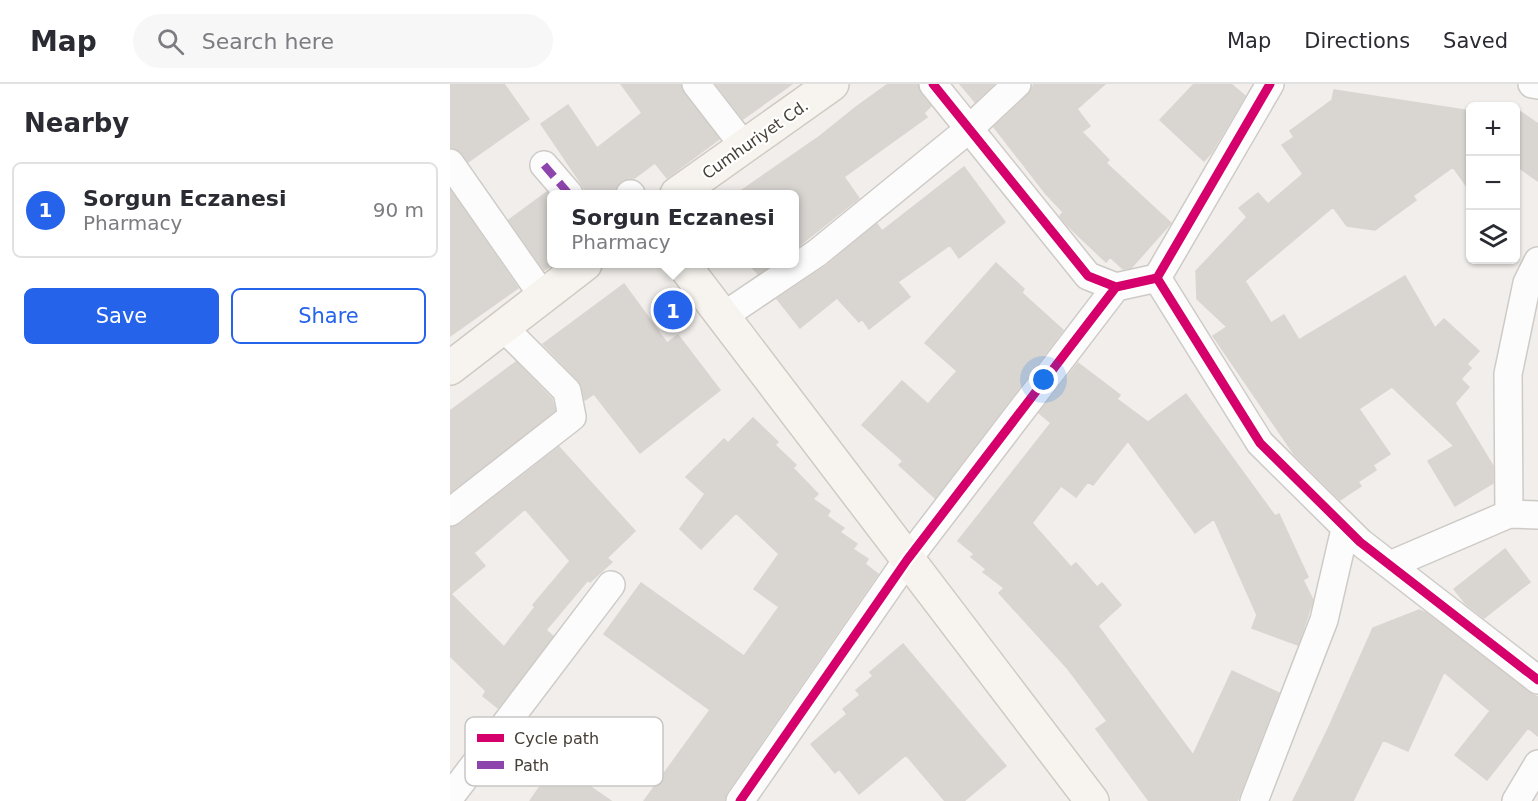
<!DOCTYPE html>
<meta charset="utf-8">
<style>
:root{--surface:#fff;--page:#f7f7f7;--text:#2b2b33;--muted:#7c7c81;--line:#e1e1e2;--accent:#2563eb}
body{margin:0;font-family:"DejaVu Sans",sans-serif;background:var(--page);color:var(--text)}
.controls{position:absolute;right:18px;top:18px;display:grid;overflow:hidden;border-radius:9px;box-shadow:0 2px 4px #0004}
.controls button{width:54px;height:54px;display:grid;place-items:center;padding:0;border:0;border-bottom:2px solid var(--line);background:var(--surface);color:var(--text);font:30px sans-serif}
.you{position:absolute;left:594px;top:296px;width:21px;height:21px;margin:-15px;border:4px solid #fff;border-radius:50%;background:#1a73e8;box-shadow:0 0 0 9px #1a73e833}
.badge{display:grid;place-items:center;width:39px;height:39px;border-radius:50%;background:var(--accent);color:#fff;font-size:20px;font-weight:700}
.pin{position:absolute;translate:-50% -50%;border:3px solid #fff;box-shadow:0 2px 6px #0006}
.popup{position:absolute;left:97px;top:106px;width:252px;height:78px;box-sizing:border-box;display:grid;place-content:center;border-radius:9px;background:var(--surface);filter:drop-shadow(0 2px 4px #0005);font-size:20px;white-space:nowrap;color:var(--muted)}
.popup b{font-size:22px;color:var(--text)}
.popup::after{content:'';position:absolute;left:50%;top:100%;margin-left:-12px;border:12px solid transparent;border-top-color:var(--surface)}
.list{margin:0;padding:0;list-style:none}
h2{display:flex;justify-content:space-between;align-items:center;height:78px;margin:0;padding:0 24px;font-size:26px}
h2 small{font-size:20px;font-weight:400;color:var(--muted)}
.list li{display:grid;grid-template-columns:39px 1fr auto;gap:18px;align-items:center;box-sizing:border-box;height:96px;margin:0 12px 12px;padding:0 12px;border:2px solid var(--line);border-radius:9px}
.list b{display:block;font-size:22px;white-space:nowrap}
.list p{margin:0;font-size:20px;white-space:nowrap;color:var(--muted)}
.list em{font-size:20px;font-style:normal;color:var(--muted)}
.actions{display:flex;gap:12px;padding:18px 24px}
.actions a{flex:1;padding:14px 0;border:2px solid var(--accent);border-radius:9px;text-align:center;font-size:21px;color:var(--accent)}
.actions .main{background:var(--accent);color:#fff}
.icon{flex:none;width:33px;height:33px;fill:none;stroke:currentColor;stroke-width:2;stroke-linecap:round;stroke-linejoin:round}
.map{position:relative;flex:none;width:1088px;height:717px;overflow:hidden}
header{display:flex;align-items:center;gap:36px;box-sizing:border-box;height:84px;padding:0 30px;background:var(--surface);border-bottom:2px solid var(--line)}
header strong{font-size:28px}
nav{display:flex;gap:33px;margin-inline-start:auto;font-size:21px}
.search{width:420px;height:54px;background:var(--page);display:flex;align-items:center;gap:15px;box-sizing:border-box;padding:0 21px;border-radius:33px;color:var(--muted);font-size:22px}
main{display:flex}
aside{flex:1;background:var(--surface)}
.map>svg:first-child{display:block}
.building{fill:#d9d6d2;stroke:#dad5d1;stroke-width:1.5;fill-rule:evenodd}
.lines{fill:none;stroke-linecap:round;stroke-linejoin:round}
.street-casing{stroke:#cecbc7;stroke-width:30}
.secondary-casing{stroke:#d0cbc2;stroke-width:36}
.street{stroke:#fdfcfc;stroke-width:27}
.secondary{stroke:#f7f4ef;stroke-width:33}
.quiet{stroke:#8e44ad;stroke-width:8;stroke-dasharray:15 8;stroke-linecap:butt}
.cycleway-casing{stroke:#fff;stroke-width:13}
.cycleway{stroke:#d6006c;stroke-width:9}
.labels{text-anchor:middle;stroke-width:4.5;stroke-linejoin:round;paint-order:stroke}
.street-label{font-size:16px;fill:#484037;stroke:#fff}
.key{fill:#fff;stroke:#c8c6c3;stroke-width:1.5}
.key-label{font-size:16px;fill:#484037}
</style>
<header>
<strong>Map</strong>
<div class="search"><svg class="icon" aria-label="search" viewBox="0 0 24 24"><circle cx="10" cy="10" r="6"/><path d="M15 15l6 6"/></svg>Search here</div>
<nav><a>Map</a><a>Directions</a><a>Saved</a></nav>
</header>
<main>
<aside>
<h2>Nearby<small></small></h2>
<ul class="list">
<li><span class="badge">1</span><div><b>Sorgun Eczanesi</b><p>Pharmacy</p></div><em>90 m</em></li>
</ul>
<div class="actions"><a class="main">Save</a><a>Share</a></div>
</aside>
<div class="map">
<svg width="1088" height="717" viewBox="0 0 1088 717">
<rect width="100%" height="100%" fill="#f1eeeb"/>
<path class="building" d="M 0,0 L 54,0 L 79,35 L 18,78 L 7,65 L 0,63 Z
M 171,0 L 231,0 L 234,10 L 269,55 L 217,94 L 205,79 L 183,95 L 172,97 L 165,107 L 160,111 L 139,111 L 91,40 L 118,21 L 147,64 L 192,29 Z
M 266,0 L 342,0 L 293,35 Z
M 438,0 L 468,0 L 471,10 L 481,22 L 474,29 L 477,33 L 394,93 L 409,114 L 345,165 L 345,111 L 285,111 L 370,52 L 406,23 Z
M 510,0 L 544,0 L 525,18 Z
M 584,0 L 655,0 L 627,25 L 640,42 L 632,48 L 659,76 L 656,79 L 721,139 L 681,184 L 673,185 L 660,173 L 656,178 L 617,141 L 610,132 L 613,128 L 596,110 L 544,43 L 578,11 Z
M 744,0 L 781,0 L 795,12 L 761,69 L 754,77 L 710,36 Z
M 884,6 L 1020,27 L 1020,107 L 1003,83 L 963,112 L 966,116 L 925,146 L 897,142 L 883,123 L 795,197 L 821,239 L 834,231 L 849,256 L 955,192 L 985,244 L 994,235 L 1029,267 L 1017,280 L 1021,284 L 1011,295 L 1019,303 L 1005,319 L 1043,382 L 1043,399 L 1005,422 L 978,377 L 1004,362 L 942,303 L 909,325 L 940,370 L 923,381 L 926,386 L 908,398 L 911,402 L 890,416 L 844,370 L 763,252 L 777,243 L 747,215 L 746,187 L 797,133 L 789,124 L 808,109 L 818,120 L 853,90 L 832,61 L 844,53 L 840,47 L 882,16 Z
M 1065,24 L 1088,40 L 1088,97 L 1065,81 Z
M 514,83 L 555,138 L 509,174 L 500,161 L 448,198 L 460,213 L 419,245 L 412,235 L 409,238 L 387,214 L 350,244 L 327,215 L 376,182 L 427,140 L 432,147 Z
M 0,106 L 68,204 L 0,252 Z
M 97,108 L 102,114 L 102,181 L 94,186 L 59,136 Z
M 546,179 L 574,205 L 572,209 L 613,246 L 485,414 L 449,381 L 453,377 L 412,341 L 452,297 L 478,320 L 507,287 L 475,259 Z
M 299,180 L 323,180 L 308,190 Z
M 174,200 L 217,259 L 228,251 L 270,306 L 190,369 L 144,310 L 135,316 L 132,304 L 128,296 L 93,260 Z
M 66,278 L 102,315 L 105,327 L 0,408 L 0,327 Z
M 628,279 L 670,311 L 667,315 L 698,338 L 736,310 L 825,432 L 829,430 L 858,493 L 853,496 L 863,516 L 848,561 L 802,544 L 807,531 L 764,435 L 745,449 L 678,357 L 643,401 L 638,398 L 626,413 L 611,402 L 582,439 L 621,483 L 626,479 L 647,503 L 652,499 L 671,521 L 648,542 L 743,671 L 782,587 L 829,609 L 787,717 L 699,717 L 646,645 L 657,637 L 618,585 L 549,509 L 554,504 L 533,488 L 536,485 L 521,473 L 524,470 L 508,457 L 601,339 L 589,329 Z
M 303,334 L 328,358 L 325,361 L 346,381 L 343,384 L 368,410 L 363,415 L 380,427 L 377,432 L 394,444 L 390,448 L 407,460 L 403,465 L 418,475 L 415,480 L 428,490 L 277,708 L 274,717 L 194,717 L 260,626 L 154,550 L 191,499 L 294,572 L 329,523 L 304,505 L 329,470 L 286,429 L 251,465 L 230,445 L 255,410 L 236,393 L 274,355 L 278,359 Z
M 109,363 L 185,447 L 157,474 L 162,478 L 140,498 L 138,496 L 96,546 L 103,552 L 48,624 L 33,612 L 36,607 L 0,572 L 0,443 L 10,440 ZM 75,425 L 120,477 L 83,521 L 85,523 L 54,563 L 1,510 L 35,482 L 24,469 Z
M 1055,465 L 1080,498 L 1034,534 L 1016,520 L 1004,505 Z
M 969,526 L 976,529 L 1078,608 L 1088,613 L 1088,652 L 1078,644 L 1037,696 L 1005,671 L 1040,627 L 994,588 L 958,667 L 933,656 L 903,717 L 843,717 L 878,645 L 923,544 Z
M 453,560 L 556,682 L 514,717 L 495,717 L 456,671 L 409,710 L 389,685 L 385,689 L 361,660 L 397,630 L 393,625 L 410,611 L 406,606 L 423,592 L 420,588 Z
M 106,679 L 161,717 L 80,717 Z"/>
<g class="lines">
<g class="street-casing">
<path id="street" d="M 246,0 L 294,62
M 483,0 L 638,192 L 666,203 L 707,194 L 820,0
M 1082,0 L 1088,1
M 0,79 L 93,212
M 94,81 L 119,110
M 180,110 L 181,110
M 707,194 L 810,359 L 910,458 L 1088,596
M 272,233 L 367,169 L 519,45 L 567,0
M 0,428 L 122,333 L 117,307 L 53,243
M 1059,430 L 1088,431
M 940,481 L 1059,430 L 1058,290 L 1077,199 L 1088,177
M 0,713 L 161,501
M 290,717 L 457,476 L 666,203
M 804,717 L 874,536 L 895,445
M 1066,717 L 1088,680"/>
</g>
<g class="secondary-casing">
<path id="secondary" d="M 227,110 L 382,0
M 233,180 L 642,717
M 0,284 L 135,180"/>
</g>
<use href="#street" class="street"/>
<use href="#secondary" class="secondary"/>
<path class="quiet" d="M 94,81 L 119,110
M 180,110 L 181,110"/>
<g class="cycleway-casing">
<path id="cycleway" d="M 483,0 L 638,192 L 666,203 L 707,194 L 820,0
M 707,194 L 810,359 L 910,458 L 1088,596
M 290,717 L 457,476 L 666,203"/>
</g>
<use href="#cycleway" class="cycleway"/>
</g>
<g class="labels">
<g class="street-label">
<text transform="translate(305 55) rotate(-35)" y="6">Cumhuriyet Cd.</text>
</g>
</g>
<rect x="15" y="633" width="198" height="69" rx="9" class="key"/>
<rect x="27" y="650" width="27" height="8" fill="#d6006c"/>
<rect x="27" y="677" width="27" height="8" fill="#8e44ad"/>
<g class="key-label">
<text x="64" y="660">Cycle path</text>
<text x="64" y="687">Path</text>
</g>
</svg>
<div class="controls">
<button>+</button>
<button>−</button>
<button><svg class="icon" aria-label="layers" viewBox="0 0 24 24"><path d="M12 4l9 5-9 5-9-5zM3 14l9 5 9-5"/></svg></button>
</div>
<div class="you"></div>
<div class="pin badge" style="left:223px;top:226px">1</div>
<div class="popup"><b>Sorgun Eczanesi</b>Pharmacy</div>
</div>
</main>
